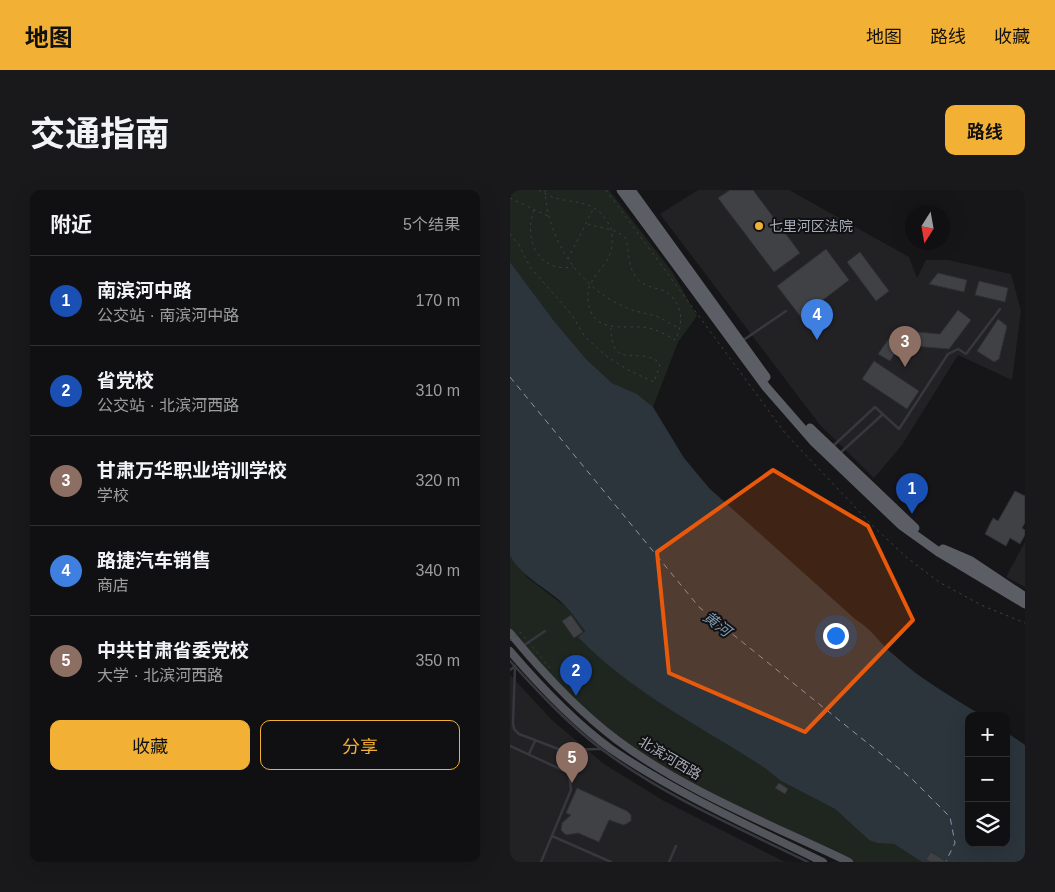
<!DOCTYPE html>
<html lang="zh">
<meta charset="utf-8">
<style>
:root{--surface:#101012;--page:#19191b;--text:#f1f3f6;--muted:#9c9d9f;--line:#303032;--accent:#f2b134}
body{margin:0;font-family:Arial,"Noto Sans SC",sans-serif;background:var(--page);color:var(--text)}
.controls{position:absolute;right:15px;bottom:15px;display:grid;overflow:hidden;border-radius:10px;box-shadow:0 5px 20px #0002}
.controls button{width:45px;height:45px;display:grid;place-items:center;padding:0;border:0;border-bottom:1px solid var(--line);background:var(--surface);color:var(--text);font:25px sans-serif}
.compass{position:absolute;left:395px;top:15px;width:45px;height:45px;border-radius:50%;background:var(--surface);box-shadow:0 5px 20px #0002;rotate:191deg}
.you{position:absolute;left:325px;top:445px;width:18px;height:18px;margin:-12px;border:4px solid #fff;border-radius:50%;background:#1a73e8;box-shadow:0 0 0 8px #1a73e833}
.badge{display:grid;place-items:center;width:32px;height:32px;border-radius:50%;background:var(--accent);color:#fff;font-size:16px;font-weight:700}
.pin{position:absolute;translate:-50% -41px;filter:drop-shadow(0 1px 2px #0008)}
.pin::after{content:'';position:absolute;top:26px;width:18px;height:15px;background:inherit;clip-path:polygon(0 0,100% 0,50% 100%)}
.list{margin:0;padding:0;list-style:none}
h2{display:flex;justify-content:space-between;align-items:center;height:65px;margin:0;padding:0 20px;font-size:21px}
h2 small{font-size:16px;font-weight:400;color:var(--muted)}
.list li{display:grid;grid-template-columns:32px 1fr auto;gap:15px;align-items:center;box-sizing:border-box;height:90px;padding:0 20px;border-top:1px solid var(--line)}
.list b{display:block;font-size:19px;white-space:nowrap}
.list p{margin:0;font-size:16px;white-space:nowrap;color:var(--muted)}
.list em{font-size:16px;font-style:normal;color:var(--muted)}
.actions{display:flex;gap:10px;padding:15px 20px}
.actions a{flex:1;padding:11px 0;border:1px solid var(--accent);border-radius:10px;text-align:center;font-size:18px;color:var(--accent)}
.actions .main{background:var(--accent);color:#111}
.icon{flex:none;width:28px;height:28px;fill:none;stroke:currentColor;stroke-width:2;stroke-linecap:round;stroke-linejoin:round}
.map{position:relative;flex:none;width:515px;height:672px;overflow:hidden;border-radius:10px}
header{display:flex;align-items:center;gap:30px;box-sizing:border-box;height:70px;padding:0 25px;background:var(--accent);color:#111}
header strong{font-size:24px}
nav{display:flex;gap:28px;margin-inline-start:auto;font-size:18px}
.intro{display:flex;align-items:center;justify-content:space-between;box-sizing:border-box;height:120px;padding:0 30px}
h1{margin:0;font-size:35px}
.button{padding:12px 22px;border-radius:10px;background:var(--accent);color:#111;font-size:18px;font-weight:700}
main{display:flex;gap:30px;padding:0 30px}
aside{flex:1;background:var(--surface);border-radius:10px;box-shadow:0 5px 20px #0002}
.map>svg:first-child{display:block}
.built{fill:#222225}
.green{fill:#1e261f}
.water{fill:#2c353c}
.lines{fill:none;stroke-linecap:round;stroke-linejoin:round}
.ferry{stroke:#7f9bb3;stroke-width:1;stroke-dasharray:6 5;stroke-linecap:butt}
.building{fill:#404145;stroke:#303034}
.path{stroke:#3d3f44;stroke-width:1;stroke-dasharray:2.5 4;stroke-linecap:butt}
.service{stroke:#37383d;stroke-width:2.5}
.primary{stroke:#53555c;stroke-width:8}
.trunk{stroke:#5b5e65;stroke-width:9}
.path-bridge{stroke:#3d3f44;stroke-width:1;stroke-dasharray:2.5 4;stroke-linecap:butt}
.marked{fill:#e8590c;fill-opacity:0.2;stroke:#e8590c;stroke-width:4;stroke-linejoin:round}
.poi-dot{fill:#f2b134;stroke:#111113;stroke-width:2}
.labels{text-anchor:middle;stroke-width:4;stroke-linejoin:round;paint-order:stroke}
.poi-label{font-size:14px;fill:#a8adb8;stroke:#111113;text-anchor:start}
.street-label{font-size:14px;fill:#a8adb8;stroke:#111113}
.water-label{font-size:15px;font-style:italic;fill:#7f9bb3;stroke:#111113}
</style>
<header>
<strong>地图</strong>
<nav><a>地图</a><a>路线</a><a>收藏</a></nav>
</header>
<div class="intro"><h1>交通指南</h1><a class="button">路线</a></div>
<main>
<aside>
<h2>附近<small>5个结果</small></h2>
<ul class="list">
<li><span class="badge" style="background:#1a4fb4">1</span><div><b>南滨河中路</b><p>公交站 · 南滨河中路</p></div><em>170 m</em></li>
<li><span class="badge" style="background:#1a4fb4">2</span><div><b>省党校</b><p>公交站 · 北滨河西路</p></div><em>310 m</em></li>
<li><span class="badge" style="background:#8d6e63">3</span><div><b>甘肃万华职业培训学校</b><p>学校</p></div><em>320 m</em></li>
<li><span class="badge" style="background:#3f7fe0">4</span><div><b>路捷汽车销售</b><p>商店</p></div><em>340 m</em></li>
<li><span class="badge" style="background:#8d6e63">5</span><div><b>中共甘肃省委党校</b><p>大学 · 北滨河西路</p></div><em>350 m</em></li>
</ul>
<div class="actions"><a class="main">收藏</a><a>分享</a></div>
</aside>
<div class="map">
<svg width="515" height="672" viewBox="0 0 515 672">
<rect width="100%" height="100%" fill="#161618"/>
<path class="built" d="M 188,0 L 279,0 L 399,67 L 407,88 L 416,70 L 438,70 L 501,84 L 511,121 L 502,190 L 448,165 L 392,255 L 364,288 L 310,235 L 150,24 Z
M 515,352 L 515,397 L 496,387 Z
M 0,485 L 43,531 L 94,574 L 154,611 L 275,672 L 0,672 Z"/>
<path class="green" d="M 0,0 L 99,0 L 163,83 L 187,126 L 168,152 L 143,217 L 127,204 L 102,193 L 76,169 L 44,131 L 0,72 Z
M 0,366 L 18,388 L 57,418 L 75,441 L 69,446 C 122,503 192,537 256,579 L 271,591 L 325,619 L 359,650 L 384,654 L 412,672 L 337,672 L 137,570 L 57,507 L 0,443 Z"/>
<path class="water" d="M 0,72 L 44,131 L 76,169 L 102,193 L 127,204 L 143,217 L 174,268 L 199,298 L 345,429 C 363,440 368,452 384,465 C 410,489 443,508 473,526 L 459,526 L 459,653 L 496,653 L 496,542 L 515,555 L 515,672 L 412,672 L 384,654 L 368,653 L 359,650 L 325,619 L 271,591 L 256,579 C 192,537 122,503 68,447 L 75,441 C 69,434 64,426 58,419 C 41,399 15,391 0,366 Z"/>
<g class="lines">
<path class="ferry" d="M 0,187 L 189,417 L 402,589 L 440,627 L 445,653 L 436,671"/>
</g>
<path class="building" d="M 220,0 L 243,0 L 290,63 L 264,82 L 208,8 Z
M 316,59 L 339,90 L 309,113 L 315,122 L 297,135 L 267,96 Z
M 350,62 L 379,101 L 366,111 L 337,72 Z
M 428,83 L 457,90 L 454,102 L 419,94 Z
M 469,91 L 498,98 L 495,112 L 465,105 Z
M 448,120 L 461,130 L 439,159 L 390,155 L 380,171 L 368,164 L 385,140 L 430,144 Z
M 488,129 L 497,136 L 489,169 L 484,172 L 467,161 Z
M 364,171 L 409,201 L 397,219 L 352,189 Z
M 505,301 L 515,306 L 515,333 L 512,338 L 515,340 L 515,345 L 510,354 L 500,348 L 496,356 L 475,344 L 483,328 L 488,331 Z
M 61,425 L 73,442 L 64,448 L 52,431 Z
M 269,593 L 278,599 L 275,604 L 265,598 Z
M 67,598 L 117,621 L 121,625 L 121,631 L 114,635 L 99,630 L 89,652 L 68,643 L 56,645 L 51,640 L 52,633 L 61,625 L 56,623 Z
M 421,662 L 437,672 L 420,672 L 416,669 Z"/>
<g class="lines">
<path class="path" d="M 29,0 C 56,20 85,0 102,41 C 102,48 103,54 101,61 C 96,80 75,88 78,111 C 82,143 111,136 133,137 C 144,138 155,144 165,150 C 174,134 173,113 156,102 C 145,96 135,99 126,87 C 117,76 120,60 115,47 C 103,37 89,39 76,33
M 35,0 C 37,48 69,98 115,117 C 125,122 137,123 148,127 C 155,130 161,134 168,138
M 96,0 L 275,243 L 362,335 L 396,367 L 429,392 L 471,415 L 515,433
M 0,8 L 38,26
M 24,20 C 13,49 28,83 63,77
M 0,44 L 9,55 L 20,77 L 62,125 L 75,147 L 96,166 L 118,180 L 144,192 L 150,175 L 147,171 C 128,157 101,181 101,138
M 58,69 L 84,17
M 436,672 L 436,671"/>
<path class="service" d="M 232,151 L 276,121
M 323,256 L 365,217 L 389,239 L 438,164 L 448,159 L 456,164 L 490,119
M 329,264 L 372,225
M 13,456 L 35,441
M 0,471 C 29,503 59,535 94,561 C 156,607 229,638 298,672
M 5,476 L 3,533 L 4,539 L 9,544 L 51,560 L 90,559
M 0,480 L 5,476
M 0,556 L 59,583 L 61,600 L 31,672
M 19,564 L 25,551
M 42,646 L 101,672
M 159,672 L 166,656"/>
<path class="primary" d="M 0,443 C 32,482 67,520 107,550 C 175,601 262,635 339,672
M 0,461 C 30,496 64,532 101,559 C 167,604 242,637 313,672"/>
<path class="trunk" d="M 111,0 L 256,197 L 304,252 L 391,335 L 430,363 L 515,414
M 121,0 L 256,187
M 300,238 L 405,338
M 433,359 L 461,371 L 515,407"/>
<path class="path-bridge" d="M 0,451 L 10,442 L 40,478"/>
</g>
<path class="marked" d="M 263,280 L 358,336 L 403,430 L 295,542 L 159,483 L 147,362 Z"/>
<circle class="poi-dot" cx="249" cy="36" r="5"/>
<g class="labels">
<g class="poi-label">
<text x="259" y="41">七里河区法院</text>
</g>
<g class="street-label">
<text transform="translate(160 568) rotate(31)" y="5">北滨河西路</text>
</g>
<g class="water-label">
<text transform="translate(207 434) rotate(38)" y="5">黄河</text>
</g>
</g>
</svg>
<div class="controls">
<button>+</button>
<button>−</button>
<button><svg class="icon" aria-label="layers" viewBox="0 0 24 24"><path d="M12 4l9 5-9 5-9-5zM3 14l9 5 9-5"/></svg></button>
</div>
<svg class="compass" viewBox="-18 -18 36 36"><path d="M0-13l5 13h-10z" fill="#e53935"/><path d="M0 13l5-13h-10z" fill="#9c9d9f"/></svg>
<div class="you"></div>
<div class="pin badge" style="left:402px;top:324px;background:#1a4fb4">1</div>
<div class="pin badge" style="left:66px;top:506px;background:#1a4fb4">2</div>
<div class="pin badge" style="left:395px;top:177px;background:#8d6e63">3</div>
<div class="pin badge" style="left:307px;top:150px;background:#3f7fe0">4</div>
<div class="pin badge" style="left:62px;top:593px;background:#8d6e63">5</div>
</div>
</main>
